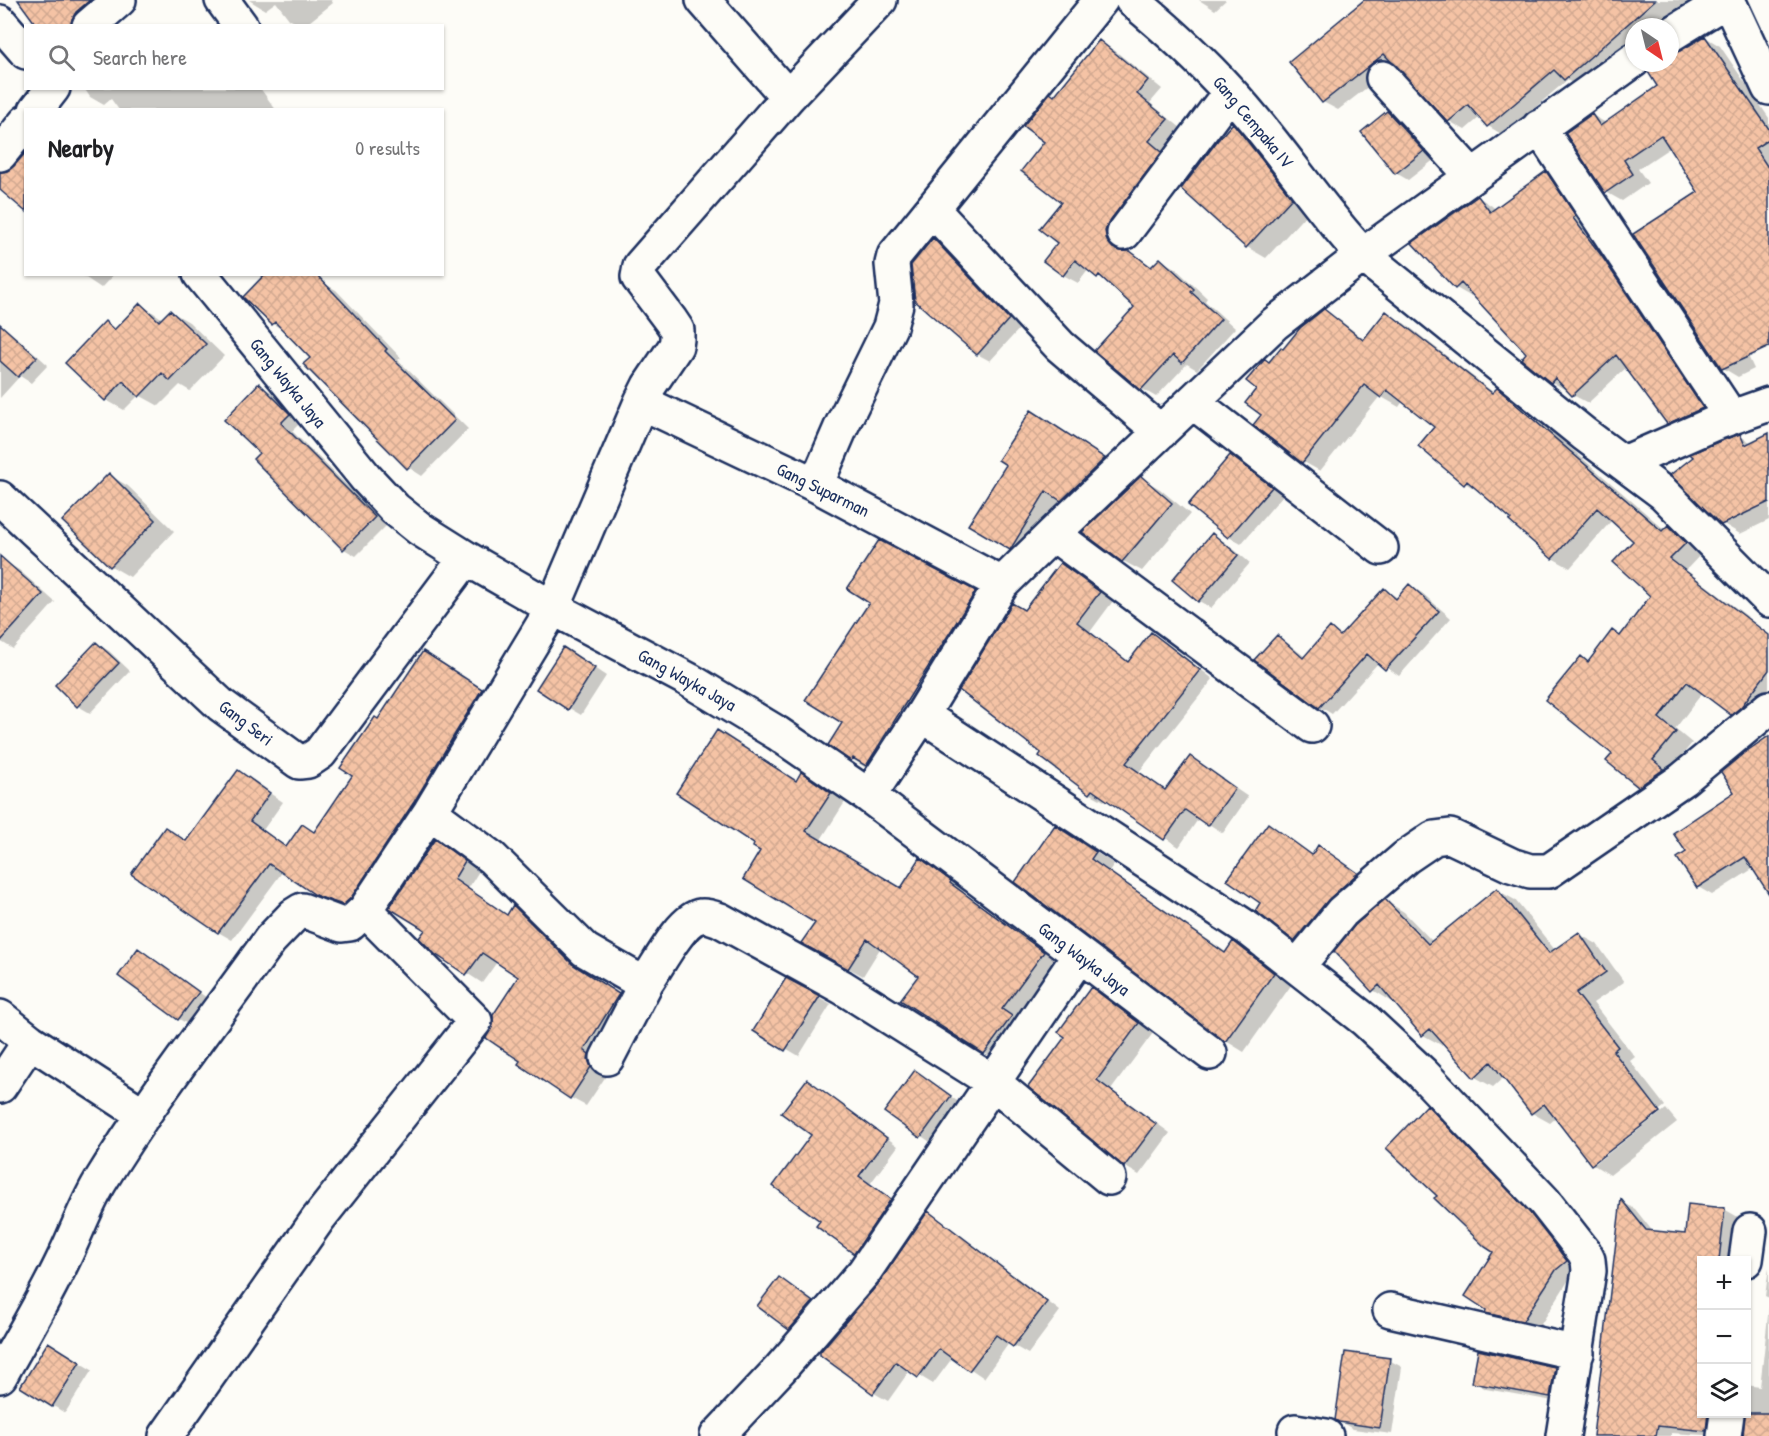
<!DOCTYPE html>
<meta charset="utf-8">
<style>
:root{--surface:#fff;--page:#f6f6f6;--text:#202124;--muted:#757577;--line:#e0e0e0}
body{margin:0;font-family:"Patrick Hand",sans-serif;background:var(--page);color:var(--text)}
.controls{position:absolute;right:18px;bottom:18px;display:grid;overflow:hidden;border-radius:0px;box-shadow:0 2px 4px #0004}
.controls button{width:54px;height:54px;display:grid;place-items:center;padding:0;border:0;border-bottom:2px solid var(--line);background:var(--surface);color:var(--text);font:30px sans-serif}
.compass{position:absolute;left:1625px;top:18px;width:54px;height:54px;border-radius:50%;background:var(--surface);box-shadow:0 2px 4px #0004;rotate:145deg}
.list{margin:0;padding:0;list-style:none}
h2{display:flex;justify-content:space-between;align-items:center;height:78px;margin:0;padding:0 24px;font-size:26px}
h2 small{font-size:20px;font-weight:400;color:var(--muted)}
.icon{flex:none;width:33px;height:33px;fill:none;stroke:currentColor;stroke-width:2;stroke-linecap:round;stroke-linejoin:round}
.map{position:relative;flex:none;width:1769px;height:1436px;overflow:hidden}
.search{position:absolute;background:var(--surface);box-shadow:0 2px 4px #0004;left:24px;top:24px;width:420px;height:66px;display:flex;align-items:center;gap:15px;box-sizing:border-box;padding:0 21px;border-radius:0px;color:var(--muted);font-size:22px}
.panel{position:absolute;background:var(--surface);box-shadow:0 2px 4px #0004;left:24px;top:108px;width:420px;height:168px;border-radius:0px}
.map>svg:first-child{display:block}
.shadow{fill:#0003}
.building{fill:url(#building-cross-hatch);stroke:#1b2f5e;stroke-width:1.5}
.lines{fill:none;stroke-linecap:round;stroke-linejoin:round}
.minor-casing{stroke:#1b2f5e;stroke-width:38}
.minor{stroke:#fdfcf7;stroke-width:33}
.labels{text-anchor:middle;stroke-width:4.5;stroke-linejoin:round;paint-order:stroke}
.street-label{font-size:18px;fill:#1b2f5e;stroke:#fdfcf7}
</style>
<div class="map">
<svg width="1769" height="1436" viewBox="0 0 1769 1436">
<defs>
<pattern id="building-cross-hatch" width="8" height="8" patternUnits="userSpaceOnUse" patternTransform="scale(1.5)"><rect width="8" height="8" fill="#f5c3a5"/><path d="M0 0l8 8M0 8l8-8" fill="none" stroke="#d1a890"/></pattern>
</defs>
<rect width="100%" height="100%" fill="#fdfcf7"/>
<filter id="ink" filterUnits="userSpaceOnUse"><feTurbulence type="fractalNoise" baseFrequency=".0167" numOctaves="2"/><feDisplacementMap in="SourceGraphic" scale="12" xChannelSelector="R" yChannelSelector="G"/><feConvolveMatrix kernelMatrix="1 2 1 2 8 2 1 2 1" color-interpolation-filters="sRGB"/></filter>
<g filter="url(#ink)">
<path class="shadow" d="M 19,0 L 109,0 L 87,26 L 39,26 Z
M 249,0 L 331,0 L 333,3 L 304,26 L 301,26 L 289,19 L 276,2 L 265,10 Z
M 1199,0 L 1226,0 L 1215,10 Z
M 1367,0 L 1720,0 L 1670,27 L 1634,27 L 1634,44 L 1631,43 L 1580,88 L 1567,80 L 1503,135 L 1488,126 L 1480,117 L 1465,130 L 1449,121 L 1396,65 L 1338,110 L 1323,102 Z
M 1705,37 L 1720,46 L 1769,118 L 1769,318 L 1731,319 L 1754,369 L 1738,377 L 1723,368 L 1700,192 L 1671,147 L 1638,169 L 1648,183 L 1622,201 L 1606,192 L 1592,115 L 1606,123 L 1659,86 L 1653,63 L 1670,63 L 1670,55 L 1680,52 Z
M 1100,42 L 1114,50 L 1162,89 L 1150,103 L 1181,128 L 1163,151 L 1175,161 L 1119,240 L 1121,250 L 1123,253 L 1130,252 L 1153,267 L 1160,260 L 1175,268 L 1207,298 L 1205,301 L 1235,328 L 1197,370 L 1187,364 L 1156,397 L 1142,389 L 1136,307 L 1111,284 L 1089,269 L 1078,283 L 1063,275 L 1059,243 L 1063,201 L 1046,141 L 1055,97 Z
M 84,88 L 260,88 L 276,110 L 119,110 L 111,99 L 104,105 L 90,97 Z
M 1388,113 L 1400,120 L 1435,159 L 1408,180 L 1396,173 Z
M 1233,125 L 1252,136 L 1310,210 L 1266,258 L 1247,247 L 1183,189 Z
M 1546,173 L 1560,181 L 1716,416 L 1683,431 L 1668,422 L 1627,367 L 1588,403 L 1573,395 L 1567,388 L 1566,390 L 1552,382 L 1473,294 L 1470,296 L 1456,288 L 1478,197 L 1492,206 L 1496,210 Z
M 933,239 L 946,247 L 1021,327 L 990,361 L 977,354 Z
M 80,274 L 114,274 L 101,288 Z
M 267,274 L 317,274 L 327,285 L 336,290 L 401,358 L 398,360 L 468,429 L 422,476 L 408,467 L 312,358 L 287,332 L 273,324 Z
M 140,304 L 163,319 L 170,311 L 189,322 L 224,356 L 190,391 L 180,385 L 159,406 L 139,395 L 124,410 L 106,400 L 105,323 L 117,329 Z
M 1324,311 L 1341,321 L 1365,340 L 1387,313 L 1404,323 L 1494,393 L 1497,389 L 1514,399 L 1665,530 L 1668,527 L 1686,537 L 1702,553 L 1686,570 L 1748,617 L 1738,620 L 1769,643 L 1769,702 L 1749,724 L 1732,714 L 1703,692 L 1675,729 L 1692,743 L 1669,771 L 1656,796 L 1639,786 L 1614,754 L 1589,663 L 1621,637 L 1652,596 L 1635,541 L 1612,520 L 1570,568 L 1552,558 L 1513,519 L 1482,493 L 1465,483 L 1436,427 L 1403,401 L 1399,407 L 1380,396 L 1320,471 L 1302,461 L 1263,415 L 1258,389 L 1270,364 Z
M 7,332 L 19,339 L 48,365 L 31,383 L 20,376 L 0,398 L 0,339 Z
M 259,385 L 271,392 L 301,422 L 292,431 L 387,525 L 356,556 L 344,549 L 261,453 Z
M 1047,422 L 1120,469 L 1078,509 L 1063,500 L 1027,558 L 970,524 Z
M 1769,435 L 1769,520 L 1740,534 L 1722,523 L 1740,436 L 1752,443 Z
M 1231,457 L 1243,464 L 1283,495 L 1241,544 L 1229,537 Z
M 109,475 L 128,486 L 174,531 L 130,577 L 111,566 L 65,521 Z
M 1141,478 L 1160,489 L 1190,514 L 1142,571 L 1123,561 Z
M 1212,535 L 1225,542 L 1250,563 L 1211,608 L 1199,601 L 1174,580 Z
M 7,563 L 19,570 L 55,602 L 13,649 L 0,641 L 0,571 Z
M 1061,565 L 1113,601 L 1090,632 L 1130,662 L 1152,634 L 1166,642 L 1213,679 L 1139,772 L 1167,791 L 1204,767 L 1248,797 L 1223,833 L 1199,818 L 1179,847 L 1106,798 L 1104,801 L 1089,793 L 1043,753 L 1025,612 Z
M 1410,586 L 1422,593 L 1451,618 L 1399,676 L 1379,662 L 1332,714 L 1320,707 L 1277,637 L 1289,644 L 1305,657 L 1330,629 L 1342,636 L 1384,590 L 1398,598 Z
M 975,593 L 989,600 L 881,773 L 867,765 L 866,768 L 830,745 Z
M 97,644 L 109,651 L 130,671 L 90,713 L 78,706 Z
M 576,656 L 606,676 L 581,715 L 569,708 Z
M 436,661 L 495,698 L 357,912 L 333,903 L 283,871 L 232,940 L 218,932 L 166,829 L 187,842 L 238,772 L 283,802 L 263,830 L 288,848 L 315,834 L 354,775 L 379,721 Z
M 1769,734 L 1769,881 L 1754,868 L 1712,895 L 1698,887 L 1688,853 L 1736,792 L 1766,740 L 1764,738 Z
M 797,782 L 816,782 L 845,802 L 820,841 L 901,890 L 921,860 L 935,868 L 965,891 L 963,893 L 1058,961 L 1015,1018 L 1025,1025 L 999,1061 L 984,1053 L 920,976 L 881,947 L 863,976 L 803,943 L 817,922 L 762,851 Z
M 1056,827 L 1114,864 L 1109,871 L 1227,953 L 1234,943 L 1252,954 L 1292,984 L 1244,1052 L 1226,1041 Z
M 1281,832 L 1313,855 L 1331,855 L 1369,881 L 1307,947 L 1295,940 L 1262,903 Z
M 435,841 L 479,871 L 468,889 L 508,916 L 514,907 L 529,916 L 588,974 L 634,1004 L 603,1069 L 606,1076 L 586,1106 L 571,1098 L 522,1060 L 520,977 L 497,962 L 482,983 L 436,953 L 427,929 Z
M 1497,890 L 1515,900 L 1555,950 L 1579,934 L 1597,944 L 1624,982 L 1593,1003 L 1635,1057 L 1630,1061 L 1665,1106 L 1596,1159 L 1596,1163 L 1666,1109 L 1677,1122 L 1610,1175 L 1592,1164 L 1556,1118 L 1550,1123 L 1532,1113 L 1504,1077 L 1493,1087 L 1475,1077 L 1444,1043 L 1441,1045 L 1423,1035 L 1393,999 L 1391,1001 L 1373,990 L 1386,901 L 1404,912 L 1433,942 Z
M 139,950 L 210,1000 L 191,1026 L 179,1019 Z
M 787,980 L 831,1004 L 799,1056 L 755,1030 Z
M 1092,989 L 1107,998 L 1153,1033 L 1111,1090 L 1170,1133 L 1139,1175 L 1124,1166 L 1067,1037 Z
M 915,1072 L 963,1105 L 933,1144 L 886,1111 Z
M 819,1088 L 898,1146 L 870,1184 L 902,1208 L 867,1260 L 854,1253 L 822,1220 L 813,1134 Z
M 1427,1107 L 1441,1115 L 1544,1223 L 1581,1270 L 1570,1278 L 1538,1329 L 1501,1320 L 1487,1312 L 1496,1252 Z
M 1622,1202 L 1635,1209 L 1654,1233 L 1686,1236 L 1724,1209 L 1738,1217 L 1734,1254 L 1736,1260 L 1702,1260 L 1702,1414 L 1724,1414 L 1720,1436 L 1671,1433 L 1671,1436 L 1594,1436 Z
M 928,1213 L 942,1221 L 1060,1311 L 1028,1354 L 1009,1343 L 984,1378 L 953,1357 L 933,1384 L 910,1370 L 888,1401 L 874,1393 L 881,1284 Z
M 1769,1267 L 1769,1298 L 1765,1296 Z
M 780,1279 L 825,1310 L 802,1336 L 790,1329 Z
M 1769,1307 L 1769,1436 L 1747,1436 L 1746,1385 L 1760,1387 Z
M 48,1344 L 92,1370 L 65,1413 L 22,1387 Z
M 1389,1360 L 1402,1367 L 1392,1434 L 1353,1429 L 1337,1420 Z
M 1550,1368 L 1562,1375 L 1559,1402 L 1486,1389 L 1474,1382 Z"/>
<path class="building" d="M 18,0 L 90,0 L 76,12 L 72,19 L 71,26 L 37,26 Z
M 1364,0 L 1655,0 L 1564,80 L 1554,70 L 1487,127 L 1468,105 L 1448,122 L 1384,54 L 1322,103 L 1289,62 Z
M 1705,36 L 1769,129 L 1769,139 L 1755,148 L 1769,169 L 1769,347 L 1722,369 L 1633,234 L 1698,192 L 1661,135 L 1624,160 L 1633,174 L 1605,193 L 1565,133 L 1592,114 L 1600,126 L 1657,86 L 1648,72 L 1652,63 L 1670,63 L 1670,54 L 1680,51 Z
M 1099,40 L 1148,80 L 1137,94 L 1168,119 L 1149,141 L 1162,152 L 1109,222 L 1105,231 L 1107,241 L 1113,248 L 1121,251 L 1130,251 L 1151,267 L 1160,258 L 1194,289 L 1191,292 L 1221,319 L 1182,363 L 1173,355 L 1141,390 L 1094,351 L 1134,307 L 1099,275 L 1097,278 L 1075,260 L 1063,276 L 1043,261 L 1057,243 L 1039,229 L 1061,202 L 1021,171 L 1044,142 L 1023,126 L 1050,93 L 1054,96 Z
M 1387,111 L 1424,151 L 1395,174 L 1361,132 Z
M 1233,123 L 1292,198 L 1246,248 L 1181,189 L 1218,140 Z
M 26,152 L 26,212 L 0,190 L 0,172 L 7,171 L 14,166 Z
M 1546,171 L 1576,216 L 1573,218 L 1601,255 L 1703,408 L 1667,424 L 1616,355 L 1572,396 L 1555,378 L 1551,383 L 1521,359 L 1526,353 L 1461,283 L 1455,289 L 1412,243 L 1478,196 L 1490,212 Z
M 933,238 L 1009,319 L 977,355 L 915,301 L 911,265 Z
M 265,274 L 316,274 L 387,349 L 385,351 L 455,420 L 407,469 L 303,364 L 310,358 L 275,322 L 272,325 L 243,297 Z
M 140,303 L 159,321 L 170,310 L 206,344 L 170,381 L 162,373 L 139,397 L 123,381 L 105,401 L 65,363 L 105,321 L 114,330 Z
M 1324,309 L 1363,340 L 1386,311 L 1492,393 L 1497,388 L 1662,531 L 1668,525 L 1686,543 L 1670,559 L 1769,635 L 1769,670 L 1741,707 L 1731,715 L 1687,682 L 1659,718 L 1676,732 L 1653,760 L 1664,769 L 1638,787 L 1606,761 L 1612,754 L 1545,700 L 1581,656 L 1588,662 L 1612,630 L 1620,636 L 1650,596 L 1613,562 L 1633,541 L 1597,508 L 1552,559 L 1509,521 L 1511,519 L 1467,481 L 1464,485 L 1418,446 L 1434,427 L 1387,390 L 1381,398 L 1364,385 L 1302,463 L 1253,425 L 1261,415 L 1245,403 L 1256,389 L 1246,381 L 1265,359 L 1269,362 L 1281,347 L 1283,349 L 1300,328 Z
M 0,324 L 37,357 L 18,377 L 0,361 Z
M 259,383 L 290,414 L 281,423 L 375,517 L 343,550 L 253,459 L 259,453 L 224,420 Z
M 1031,410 L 1105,458 L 1061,501 L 1046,491 L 1010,550 L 968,525 L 1006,465 L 998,460 Z
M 1769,433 L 1769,502 L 1721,525 L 1670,475 L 1693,457 L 1690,454 L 1720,441 L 1740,434 L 1745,445 Z
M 1230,455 L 1272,487 L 1228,538 L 1188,505 Z
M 109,473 L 156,520 L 110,567 L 62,521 Z
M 1141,476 L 1172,503 L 1122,562 L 1082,532 Z
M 1212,533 L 1238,555 L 1198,602 L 1172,580 Z
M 879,540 L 976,591 L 866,766 L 853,758 L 851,761 L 828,745 L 842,723 L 805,700 L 869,603 L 847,589 Z
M 0,556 L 43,594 L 0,642 Z
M 1060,563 L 1100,592 L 1077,622 L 1128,662 L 1151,632 L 1200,670 L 1126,763 L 1165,790 L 1190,756 L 1235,788 L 1208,826 L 1185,810 L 1164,840 L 1092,790 L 1089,794 L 1039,756 L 1041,753 L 959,690 L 1012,603 L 1024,610 Z
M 1409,584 L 1439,611 L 1385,670 L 1367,654 L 1319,708 L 1254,660 L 1277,635 L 1303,658 L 1330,627 L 1340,636 L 1384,588 L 1396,599 Z
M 96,642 L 119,663 L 77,707 L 55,685 Z
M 563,647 L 595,668 L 568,710 L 536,689 Z
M 423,651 L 482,689 L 414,802 L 351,898 L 343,905 L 317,896 L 269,864 L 218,933 L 131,874 L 165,827 L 186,841 L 238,770 L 270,793 L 250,821 L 286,847 L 302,824 L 314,832 L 352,776 L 340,768 L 375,717 L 378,719 Z
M 717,730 L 796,781 L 801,772 L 831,793 L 806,831 L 901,888 L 920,858 L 951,881 L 950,883 L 1044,952 L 1002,1009 L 1012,1016 L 984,1054 L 900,1000 L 918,976 L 867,939 L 848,969 L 801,943 L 815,923 L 743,879 L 760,851 L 753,847 L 754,844 L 676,793 Z
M 1769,736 L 1769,894 L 1745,857 L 1697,888 L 1677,858 L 1686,852 L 1673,833 L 1734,792 L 1721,772 L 1744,753 Z
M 1268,823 L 1312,855 L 1318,845 L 1358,873 L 1328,900 L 1294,941 L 1255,911 L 1260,903 L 1227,880 Z
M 1055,825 L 1096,852 L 1091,859 L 1225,953 L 1233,941 L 1274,973 L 1225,1042 L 1015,882 Z
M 435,839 L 465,861 L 454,879 L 507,915 L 513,905 L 572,964 L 619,994 L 584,1050 L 589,1054 L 588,1059 L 591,1067 L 570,1099 L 518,1064 L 520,1061 L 486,1038 L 493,1025 L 493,1015 L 518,977 L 482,953 L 466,975 L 435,954 L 419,938 L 425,930 L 389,908 Z
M 1497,888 L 1549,953 L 1579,932 L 1606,972 L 1576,993 L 1618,1047 L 1613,1051 L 1660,1112 L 1591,1165 L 1544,1104 L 1531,1114 L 1491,1062 L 1474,1078 L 1430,1029 L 1422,1036 L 1379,985 L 1372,992 L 1334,951 L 1355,925 L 1385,899 L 1428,944 Z
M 138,948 L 199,992 L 178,1020 L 118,976 Z
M 786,978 L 820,996 L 785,1051 L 753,1031 Z
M 1091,987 L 1139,1023 L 1097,1080 L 1156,1124 L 1124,1167 L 1028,1087 L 1065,1037 L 1058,1032 Z
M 915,1070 L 951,1096 L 920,1138 L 884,1112 Z
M 807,1079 L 887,1138 L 859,1176 L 891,1199 L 854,1254 L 816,1226 L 820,1221 L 773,1186 L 811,1135 L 781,1113 Z
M 1427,1105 L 1530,1213 L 1567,1261 L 1556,1270 L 1523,1321 L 1485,1313 L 1486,1310 L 1465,1296 L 1493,1252 L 1485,1247 L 1434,1198 L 1437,1196 L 1386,1148 Z
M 1621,1199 L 1646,1230 L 1685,1234 L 1688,1204 L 1725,1208 L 1719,1260 L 1701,1260 L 1701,1413 L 1708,1413 L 1706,1431 L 1658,1426 L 1656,1436 L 1593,1436 Z
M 928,1211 L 1047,1302 L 1013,1347 L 996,1335 L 969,1371 L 939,1349 L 918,1378 L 896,1362 L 873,1394 L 820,1355 L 820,1352 L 878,1284 Z
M 779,1277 L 813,1302 L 789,1330 L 757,1306 Z
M 48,1342 L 80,1362 L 52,1407 L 20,1387 Z
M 1478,1350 L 1555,1367 L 1550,1397 L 1472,1383 Z
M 1345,1352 L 1390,1358 L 1380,1428 L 1339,1422 L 1335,1420 Z
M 1745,1413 L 1769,1413 L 1769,1436 L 1743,1436 Z"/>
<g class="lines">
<g class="minor-casing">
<path id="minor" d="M 222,0 L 241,26
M 703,0 L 788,97
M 1132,0 C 1167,29 1199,58 1229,91 C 1277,142 1315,204 1363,255 L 1584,434 L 1663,493 L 1769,600
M 1728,0 L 1769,88
M 0,22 L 26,52
M 89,26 L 119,0
M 1670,35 L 1727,0
M 1383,78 L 1472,176
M 36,110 L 53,88
M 1539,127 L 1731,417
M 0,154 L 26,122
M 932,209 L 1060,346 L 1161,432
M 1124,233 L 1230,92
M 200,274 L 366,478 L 395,509 L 420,529 L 466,558 L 553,608 L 689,680 L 777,733 L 869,796 L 1210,1053
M 641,402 L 816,485 L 1002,584
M 1193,402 L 1381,548
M 1624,463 L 1713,424 L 1769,404
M 816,485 L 842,425 L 890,327 L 896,304 L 892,264 L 894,256 L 1101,0
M 0,498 L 221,705 L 299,762 L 308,761 L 320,753 L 466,558
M 1053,534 L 1312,726
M 922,715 L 1250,930 L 1365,1020 L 1423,1074 L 1544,1201 L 1584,1252 L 1588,1260 L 1589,1271 L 1563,1436
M 869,796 L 922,715 L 1002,584 L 1053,534 L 1274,324 L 1363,255 L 1634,60
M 430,812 L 492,858 L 585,950 L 632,977 L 647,981 C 658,965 682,918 701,916 C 707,915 714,918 720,920 L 842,987 L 993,1082 L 1109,1178
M 1298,966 L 1342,912 L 1406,857 L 1434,838 L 1450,836 L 1511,865 L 1530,871 L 1549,871 L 1683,779 L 1769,708
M 0,1017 L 30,1041 L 144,1115
M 607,1058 L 647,981
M 0,1086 L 30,1041
M 1746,1260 L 1750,1231
M 1390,1310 L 1577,1353
M 0,1376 C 21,1338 44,1300 63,1260 C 76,1234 85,1207 100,1182 C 151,1098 213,1020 270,940 L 294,915 L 302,910 L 342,925 L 350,924 L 365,910 L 430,812 L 553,608 L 641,402 L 649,386 L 676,346 L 677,339 L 677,330 L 671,321 L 638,277 L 640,266 L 788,97 L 880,0
M 1295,1431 L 1326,1436
M 166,1436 L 318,1219 L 475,1021 L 365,910
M 717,1436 L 780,1369 L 864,1272 L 1079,956
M 1724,1436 L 1727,1414"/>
</g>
<use href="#minor" class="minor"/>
</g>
</g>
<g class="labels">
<g class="street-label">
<text transform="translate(1253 122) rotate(50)" y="6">Gang Cempaka IV</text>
<text transform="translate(288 383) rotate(51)" y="6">Gang Wayka Jaya</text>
<text transform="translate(823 490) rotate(26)" y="6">Gang Suparman</text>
<text transform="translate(687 680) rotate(29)" y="6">Gang Wayka Jaya</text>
<text transform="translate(246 723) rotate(37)" y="6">Gang Seri</text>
<text transform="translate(1084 959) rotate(37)" y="6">Gang Wayka Jaya</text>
</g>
</g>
</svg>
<div class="controls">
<button>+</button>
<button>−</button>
<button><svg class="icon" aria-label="layers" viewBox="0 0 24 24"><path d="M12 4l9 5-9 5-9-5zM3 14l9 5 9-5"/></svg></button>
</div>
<svg class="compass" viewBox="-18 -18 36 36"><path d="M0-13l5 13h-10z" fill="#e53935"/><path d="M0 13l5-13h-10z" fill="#757577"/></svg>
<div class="search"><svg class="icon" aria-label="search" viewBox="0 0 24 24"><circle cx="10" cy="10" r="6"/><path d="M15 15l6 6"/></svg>Search here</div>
<section class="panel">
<h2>Nearby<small>0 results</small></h2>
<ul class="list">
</ul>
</section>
</div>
